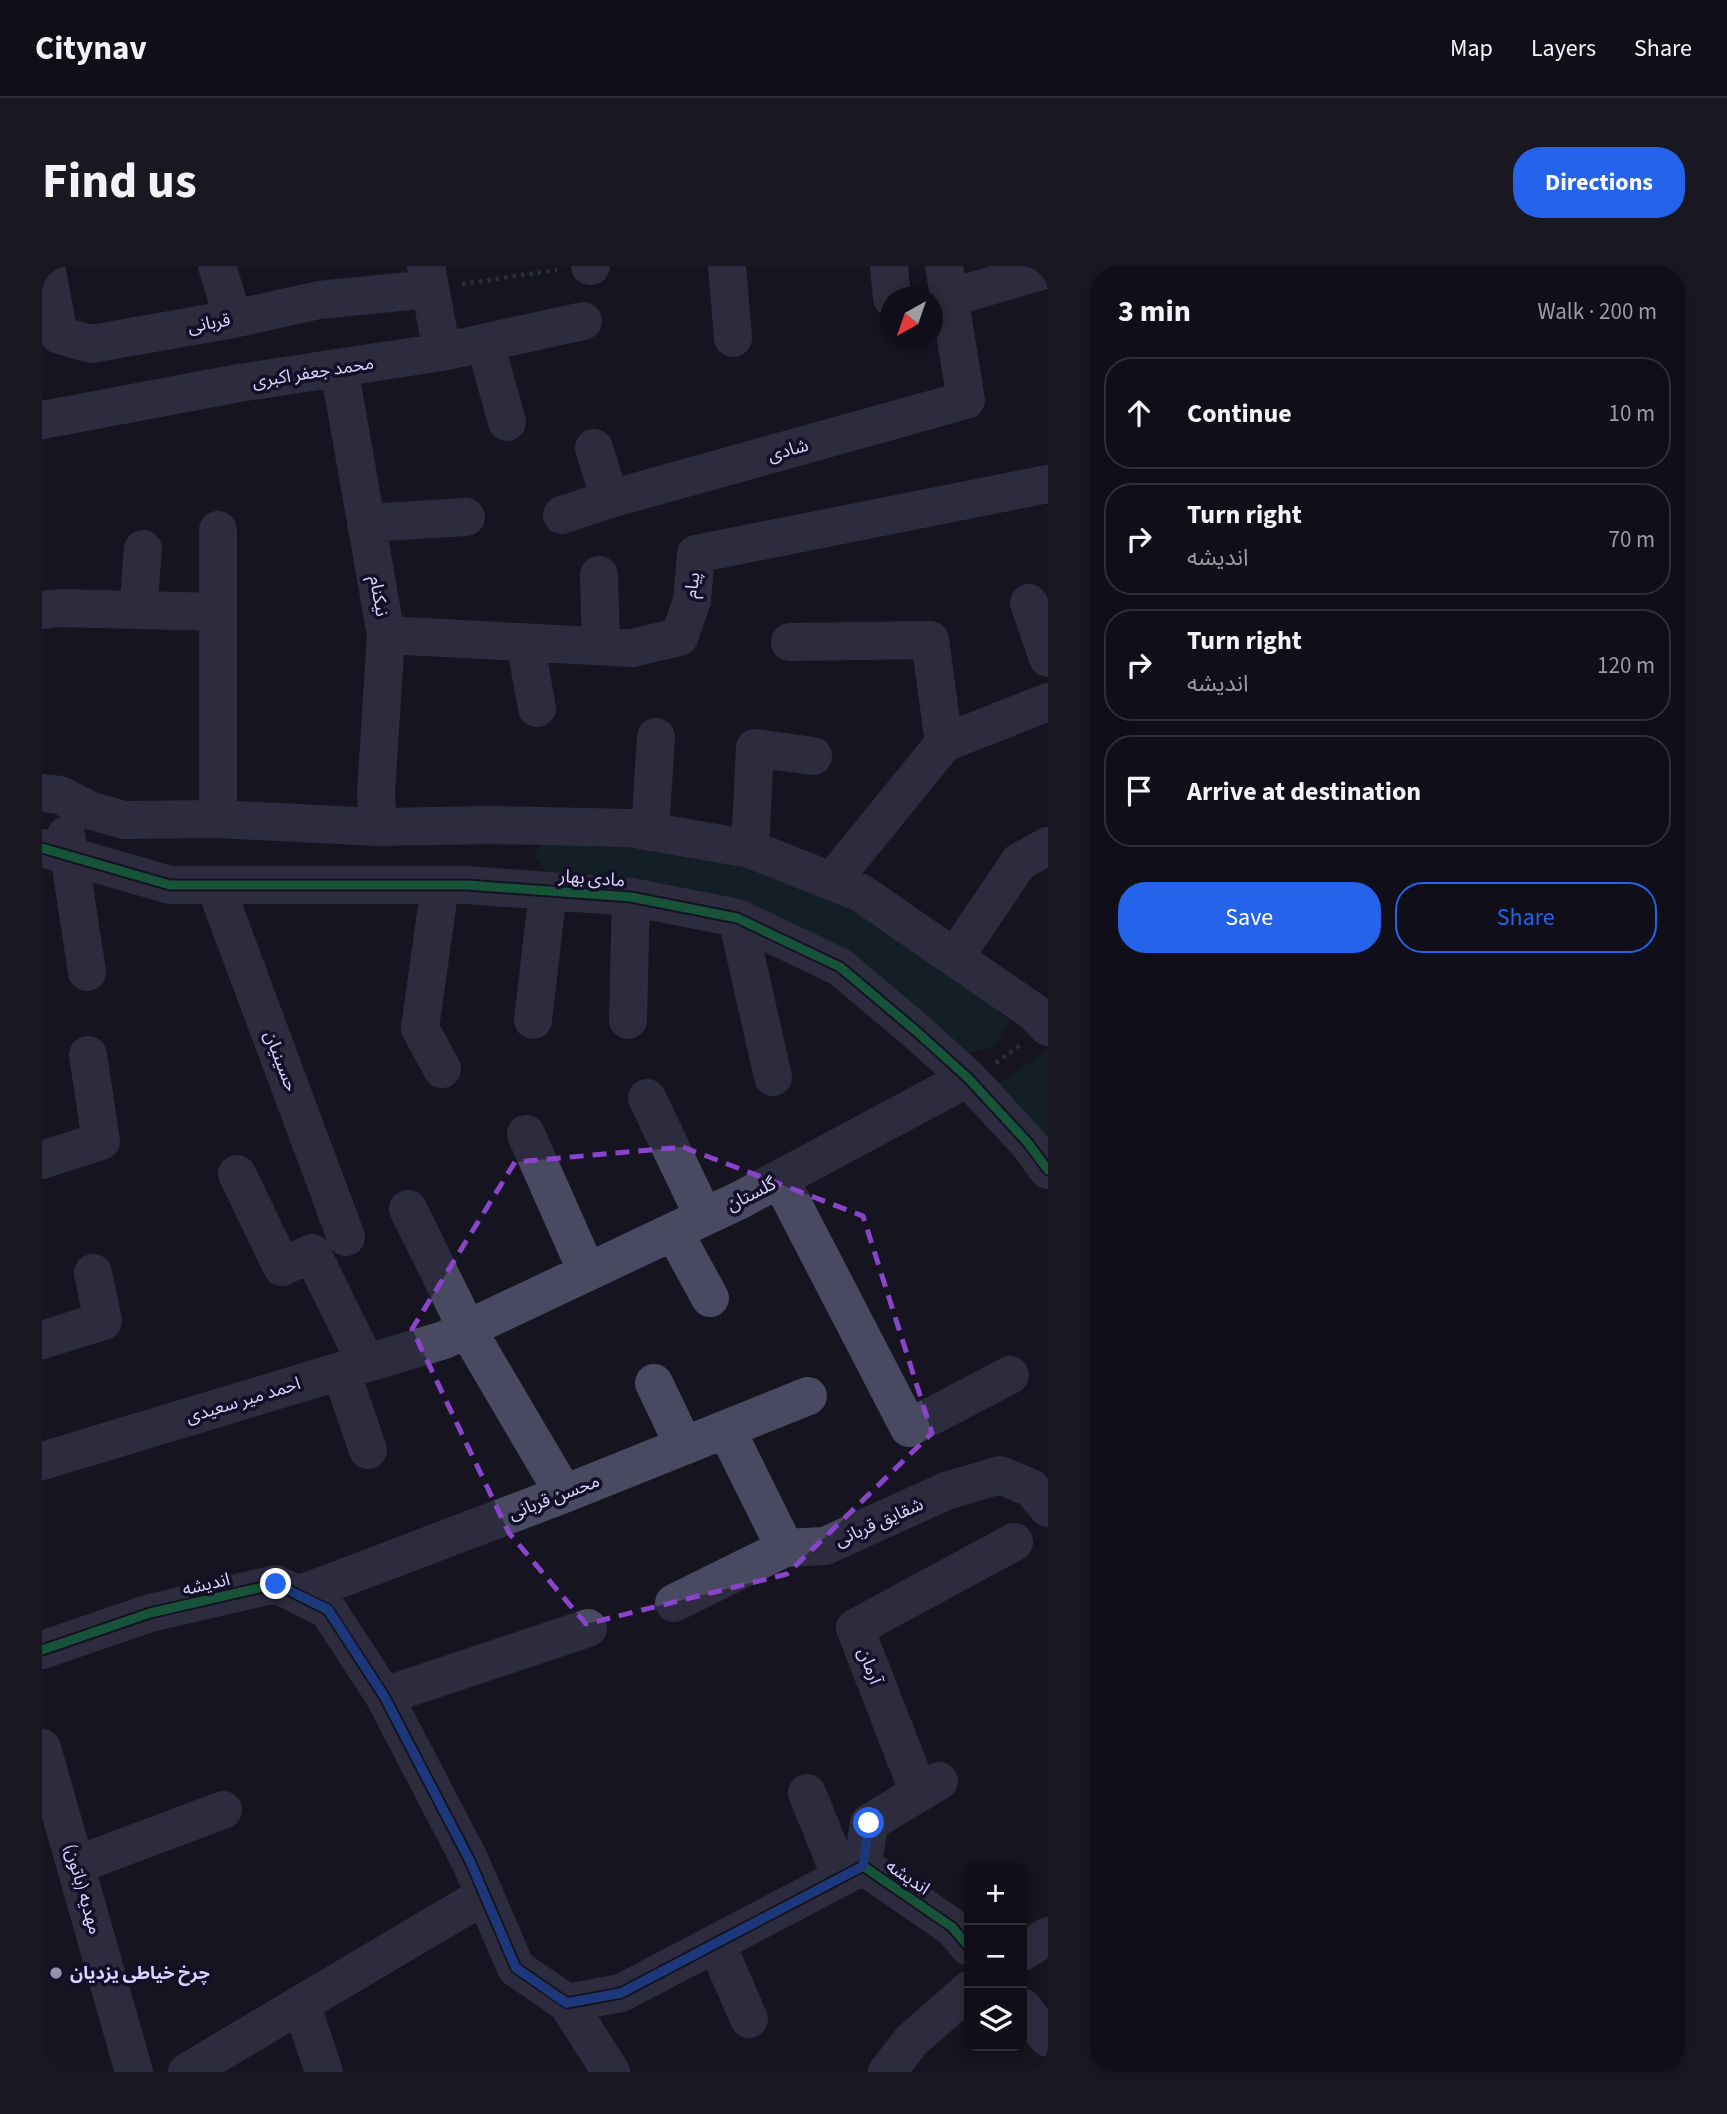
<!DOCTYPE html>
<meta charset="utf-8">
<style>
:root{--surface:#100f19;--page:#191822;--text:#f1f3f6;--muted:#9c9ca2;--line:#302f38;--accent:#2563eb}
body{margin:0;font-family:"Source Sans 3","Noto Sans Arabic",sans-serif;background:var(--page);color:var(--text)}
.controls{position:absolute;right:21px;bottom:21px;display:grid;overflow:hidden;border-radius:14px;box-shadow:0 4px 10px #0003}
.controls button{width:63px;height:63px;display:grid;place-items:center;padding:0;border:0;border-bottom:2px solid var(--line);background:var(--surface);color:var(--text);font:35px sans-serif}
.compass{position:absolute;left:838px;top:21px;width:63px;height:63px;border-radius:50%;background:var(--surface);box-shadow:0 4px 10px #0003;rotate:220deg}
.stop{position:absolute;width:21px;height:21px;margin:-16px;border:5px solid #2563eb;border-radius:50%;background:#fff}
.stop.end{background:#2563eb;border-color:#fff;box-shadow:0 2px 7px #0008}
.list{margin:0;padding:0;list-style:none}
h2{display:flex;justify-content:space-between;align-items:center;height:91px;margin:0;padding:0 28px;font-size:30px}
h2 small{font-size:23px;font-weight:400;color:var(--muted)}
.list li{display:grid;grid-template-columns:46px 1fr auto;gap:21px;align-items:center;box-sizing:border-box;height:112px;margin:0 14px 14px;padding:0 14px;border:2px solid var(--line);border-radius:28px}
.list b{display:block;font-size:26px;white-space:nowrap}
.list p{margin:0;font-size:23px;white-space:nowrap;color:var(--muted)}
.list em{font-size:23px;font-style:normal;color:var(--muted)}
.actions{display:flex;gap:14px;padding:21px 28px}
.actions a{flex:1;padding:16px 0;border:2px solid var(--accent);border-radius:28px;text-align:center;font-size:24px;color:var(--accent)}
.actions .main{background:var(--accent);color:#fff}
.icon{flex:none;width:38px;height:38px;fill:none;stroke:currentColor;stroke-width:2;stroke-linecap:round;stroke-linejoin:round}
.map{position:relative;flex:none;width:1006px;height:1806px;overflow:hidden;border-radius:28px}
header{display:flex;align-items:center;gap:42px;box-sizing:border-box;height:98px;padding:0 35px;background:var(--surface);border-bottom:2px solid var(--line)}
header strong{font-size:33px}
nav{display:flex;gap:38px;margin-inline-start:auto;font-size:24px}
.intro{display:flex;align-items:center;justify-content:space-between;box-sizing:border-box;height:168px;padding:0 42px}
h1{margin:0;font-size:49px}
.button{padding:18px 32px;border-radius:28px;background:var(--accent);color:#fff;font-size:24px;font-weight:700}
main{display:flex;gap:42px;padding:0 42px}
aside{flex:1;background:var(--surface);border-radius:28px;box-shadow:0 4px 10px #0003}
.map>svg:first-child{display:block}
.green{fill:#132c2d}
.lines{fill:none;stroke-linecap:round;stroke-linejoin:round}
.path{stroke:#44505f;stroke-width:4.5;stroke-dasharray:3.5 5;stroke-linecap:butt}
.minor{stroke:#4a4962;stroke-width:38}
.cycleway-casing{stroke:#130f26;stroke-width:13}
.cycleway{stroke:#1a9f57;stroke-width:9}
.route{stroke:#2563eb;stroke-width:9}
.marked{fill:none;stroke:#8945c9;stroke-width:5;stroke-dasharray:14 9;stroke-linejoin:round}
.poi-dot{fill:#9591b1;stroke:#130f26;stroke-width:2.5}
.labels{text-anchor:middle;stroke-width:7;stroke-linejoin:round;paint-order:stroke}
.street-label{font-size:18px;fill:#d9d4ff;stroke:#130f26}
.poi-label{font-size:18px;font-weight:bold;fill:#d9d4ff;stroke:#130f26;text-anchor:start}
</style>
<header>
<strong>Citynav</strong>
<nav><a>Map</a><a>Layers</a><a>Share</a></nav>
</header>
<div class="intro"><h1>Find us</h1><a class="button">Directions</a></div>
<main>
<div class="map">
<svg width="1006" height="1806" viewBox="0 0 1006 1806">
<rect width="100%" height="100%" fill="#161421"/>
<path class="green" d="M 510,560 L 726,607 L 825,651 L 927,720 L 968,756 L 951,781 L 925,787 L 657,625 L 581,611 L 505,606 L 492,590 Z
M 1006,784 L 1006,880 L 956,818 Z"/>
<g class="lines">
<path class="path" d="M 420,18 L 515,4
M 954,797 L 978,779"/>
<path class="minor" d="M 4,0 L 17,69 L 49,78 L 191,53 L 277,34 L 388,23
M 175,0 L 191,53
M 384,0 L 400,86
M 548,0 L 549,0
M 685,0 L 691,72
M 847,0 L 850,32
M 907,32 L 1006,3
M 443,77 L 465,156
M 297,102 L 344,369 L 334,527 L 336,561
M 0,154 L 197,117 L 400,86 L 541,55
M 568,233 L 924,134 L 902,0
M 520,249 L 568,233 L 552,182
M 324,257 L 424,251
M 176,264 L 176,553
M 557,309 L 559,380
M 987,337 L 1006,392
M 0,344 L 17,342 L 176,346
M 96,344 L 101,283
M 344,369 L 590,382 L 637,371 L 650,335 L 654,288 L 1006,218
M 483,376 L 495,442
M 748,376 L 888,374 L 902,477 L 790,615
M 902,477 L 1006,436
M 0,527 L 18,529 L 47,544 L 82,554 L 176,553 L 336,561 L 449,559 L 588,562 L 708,583 L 819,627 L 993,747 L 1006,761
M 608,566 L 614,471
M 24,569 L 45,706
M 0,582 L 128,619 L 425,619 L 589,631 L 695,652 L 798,701 L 874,765 L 926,812 L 986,877 L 1006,904
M 708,583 L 713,482 L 771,490
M 173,619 L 304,971
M 398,619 L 378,762 L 400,803
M 695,652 L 731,811
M 913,691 L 977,596 L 1006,580
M 491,754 L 506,625
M 586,754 L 589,631
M 605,832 L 662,951
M 484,868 L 545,1006
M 0,894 L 59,875 L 46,789
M 195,908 L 240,1001 L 270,987 L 324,1097
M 738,913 L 867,1162 L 968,1109
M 366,943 L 425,1063 L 522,1228
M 632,966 L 668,1032
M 0,1074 L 61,1055 L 51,1007
M 299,1105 L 326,1184
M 612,1117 L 642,1180
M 684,1163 L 743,1282 L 783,1280 L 904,1225 L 958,1209 L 989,1222 L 1006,1242
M 0,1195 L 402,1074 L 698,934 L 926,812
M 256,1329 L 522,1228 L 766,1130
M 632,1337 L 743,1282
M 0,1384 L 108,1347 L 234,1318 L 286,1344 L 342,1430 L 428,1595 L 474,1702 L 525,1737 L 579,1727 L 821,1600 L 910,1661 L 927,1681
M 342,1430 L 546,1362
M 0,1482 L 92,1806
M 765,1527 L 799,1611
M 877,1527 L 813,1362 L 972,1276
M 34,1599 L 181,1544
M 821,1600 L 827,1557 L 897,1515
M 674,1677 L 707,1753
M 980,1686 L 1006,1670
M 525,1737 L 569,1806
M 980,1741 L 1006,1772
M 145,1806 L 259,1738
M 282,1806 L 259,1738 L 443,1629
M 845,1806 L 870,1774 L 927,1724"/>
<g class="cycleway-casing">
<path id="cycleway" d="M 0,582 L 128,619 L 425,619 L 589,631 L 695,652 L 798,701 L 874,765 L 926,812 L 986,877 L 1006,904
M 0,1384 L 108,1347 L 234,1318 L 286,1344 L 342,1430 L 428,1595 L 474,1702 L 525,1737 L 579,1727 L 821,1600 L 910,1661 L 927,1681"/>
</g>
<use href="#cycleway" class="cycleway"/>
</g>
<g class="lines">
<path class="route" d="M 234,1318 L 286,1343 L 342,1430 L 428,1595 L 474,1702 L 524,1737 L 579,1727 L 821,1600 L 827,1557"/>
</g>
<path d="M0 0H1006V1806H0ZM 641,881 L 821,950 L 890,1167 L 745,1308 L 544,1358 L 467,1267 L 370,1063 L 473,896 Z" fill="#161421" fill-opacity=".55" fill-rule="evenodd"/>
<path class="marked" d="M 641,881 L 821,950 L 890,1167 L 745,1308 L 544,1358 L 467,1267 L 370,1063 L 473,896 Z"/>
<circle class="poi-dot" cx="14" cy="1707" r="7"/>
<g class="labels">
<g class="street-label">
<text transform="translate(167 57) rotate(-10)" y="6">قربانی</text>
<text transform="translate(271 106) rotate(-9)" y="6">محمد جعفر اکبری</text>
<text transform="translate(746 184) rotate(-16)" y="6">شادی</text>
<text transform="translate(650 319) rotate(-83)" y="6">پیام</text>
<text transform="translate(337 330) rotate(80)" y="6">نیکنام</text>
<text transform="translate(550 612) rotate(4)" y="6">مادی بهار</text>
<text transform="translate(239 795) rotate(69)" y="6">حسینیان</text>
<text transform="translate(709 928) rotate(-27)" y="6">گلستان</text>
<text transform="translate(201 1134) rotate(-17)" y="6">احمد میر سعیدی</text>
<text transform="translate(512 1231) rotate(-21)" y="6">محسن قربانی</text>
<text transform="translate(837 1256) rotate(-24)" y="6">شقایق قربانی</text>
<text transform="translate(164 1318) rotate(-13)" y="6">اندیشه</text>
<text transform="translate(828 1400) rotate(69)" y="6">آرمان</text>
<text transform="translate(866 1611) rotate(34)" y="6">اندیشه</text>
<text transform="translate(41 1623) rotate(74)" y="6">مهدیه (باتون)</text>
</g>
<g class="poi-label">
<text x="28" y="1713">چرخ خیاطی یزدیان</text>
</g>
</g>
</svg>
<div class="controls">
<button>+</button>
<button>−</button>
<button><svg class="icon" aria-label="layers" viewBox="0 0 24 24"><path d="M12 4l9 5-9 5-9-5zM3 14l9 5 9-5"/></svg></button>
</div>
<svg class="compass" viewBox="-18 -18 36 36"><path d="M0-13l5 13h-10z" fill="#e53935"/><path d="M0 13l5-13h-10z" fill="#9c9ca2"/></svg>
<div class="stop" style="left:827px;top:1557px"></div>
<div class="stop end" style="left:234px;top:1318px"></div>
</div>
<aside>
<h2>3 min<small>Walk · 200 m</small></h2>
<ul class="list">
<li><svg class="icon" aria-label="ahead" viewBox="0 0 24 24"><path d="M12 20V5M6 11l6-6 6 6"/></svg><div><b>Continue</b></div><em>10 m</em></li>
<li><svg class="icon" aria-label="right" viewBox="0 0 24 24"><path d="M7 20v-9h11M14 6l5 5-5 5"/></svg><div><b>Turn right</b><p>اندیشه</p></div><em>70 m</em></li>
<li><svg class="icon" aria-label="right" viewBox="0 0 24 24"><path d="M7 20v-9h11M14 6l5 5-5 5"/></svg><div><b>Turn right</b><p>اندیشه</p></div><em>120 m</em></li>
<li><svg class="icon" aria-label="arrive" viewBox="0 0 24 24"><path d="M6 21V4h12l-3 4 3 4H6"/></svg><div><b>Arrive at destination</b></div></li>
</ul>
<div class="actions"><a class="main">Save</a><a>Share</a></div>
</aside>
</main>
